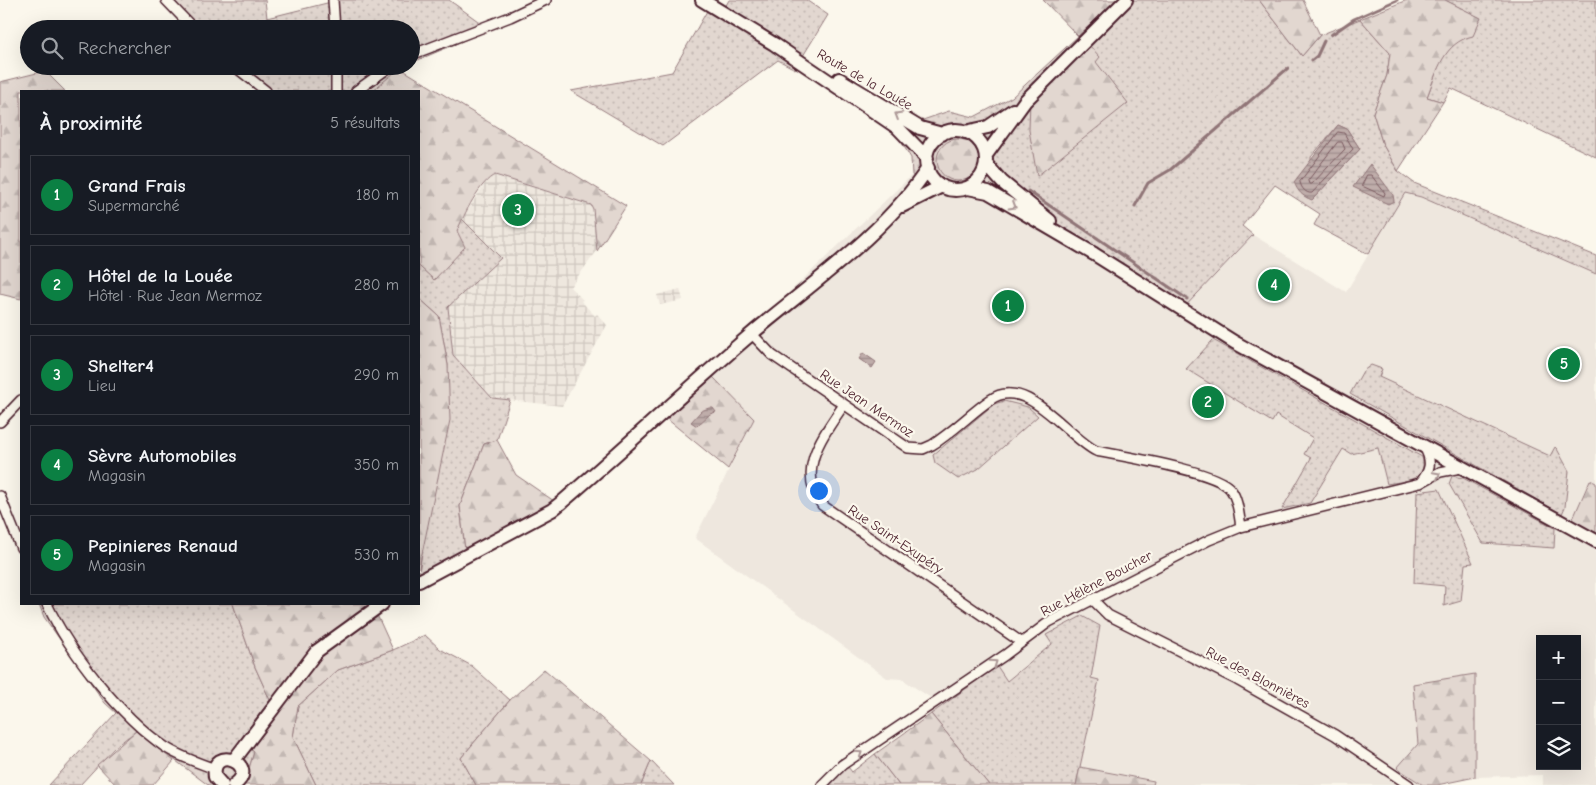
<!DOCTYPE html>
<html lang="fr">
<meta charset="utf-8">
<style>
:root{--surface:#171b24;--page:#20242c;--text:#f1f3f6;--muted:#9ea1a6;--line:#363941;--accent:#0b8043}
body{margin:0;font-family:"Comic Neue",sans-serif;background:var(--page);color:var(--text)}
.controls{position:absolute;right:15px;bottom:15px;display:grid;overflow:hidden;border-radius:0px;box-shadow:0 5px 20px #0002}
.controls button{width:45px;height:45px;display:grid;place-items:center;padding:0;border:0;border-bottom:1px solid var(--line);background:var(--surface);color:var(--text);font:25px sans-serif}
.you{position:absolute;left:818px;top:490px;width:18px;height:18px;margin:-12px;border:4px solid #fff;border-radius:50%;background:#1a73e8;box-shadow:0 0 0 8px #1a73e833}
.badge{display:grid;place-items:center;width:32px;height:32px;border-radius:50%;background:var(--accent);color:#fff;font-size:16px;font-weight:700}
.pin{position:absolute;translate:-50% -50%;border:2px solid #fff;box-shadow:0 1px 5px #0006}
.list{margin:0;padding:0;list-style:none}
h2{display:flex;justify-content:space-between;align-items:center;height:65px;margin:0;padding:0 20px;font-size:21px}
h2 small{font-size:16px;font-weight:400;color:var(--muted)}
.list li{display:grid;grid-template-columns:32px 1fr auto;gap:15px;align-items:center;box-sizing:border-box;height:80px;margin:0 10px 10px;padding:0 10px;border:1px solid var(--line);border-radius:0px}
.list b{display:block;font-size:19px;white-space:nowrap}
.list p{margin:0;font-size:16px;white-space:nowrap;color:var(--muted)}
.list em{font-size:16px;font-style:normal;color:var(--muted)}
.icon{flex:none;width:28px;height:28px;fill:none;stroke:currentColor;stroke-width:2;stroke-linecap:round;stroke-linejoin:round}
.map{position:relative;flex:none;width:1596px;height:785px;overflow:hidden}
.search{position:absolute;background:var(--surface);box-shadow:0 5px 20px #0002;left:20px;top:20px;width:400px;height:55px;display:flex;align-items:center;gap:12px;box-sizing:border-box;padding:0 18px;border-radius:28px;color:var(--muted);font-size:19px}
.panel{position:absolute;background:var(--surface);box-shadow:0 5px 20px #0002;left:20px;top:90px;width:400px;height:515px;border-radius:0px}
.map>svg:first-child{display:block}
.built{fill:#eee7de;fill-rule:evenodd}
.industrial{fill:url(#industrial-grid)}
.grass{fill:url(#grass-dots);stroke:#967b7e;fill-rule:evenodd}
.forest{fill:url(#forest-firs);stroke:#967b7e}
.water{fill:url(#water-rules);stroke:#907477}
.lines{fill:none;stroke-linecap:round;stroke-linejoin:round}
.shore{stroke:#79585e;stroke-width:1}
.stream{stroke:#907477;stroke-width:3}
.street-casing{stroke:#4a1f2b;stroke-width:12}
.secondary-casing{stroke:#4a1f2b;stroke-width:16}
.street{stroke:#fbf7ec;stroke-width:9}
.secondary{stroke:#fbf7ec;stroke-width:12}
.oneway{stroke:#ab9695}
.labels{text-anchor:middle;stroke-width:4.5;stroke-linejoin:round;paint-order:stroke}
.street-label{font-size:14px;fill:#4a1f2b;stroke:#fbf7ec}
</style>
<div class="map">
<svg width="1596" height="785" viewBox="0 0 1596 785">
<defs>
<pattern id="industrial-grid" width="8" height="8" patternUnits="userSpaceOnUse" patternTransform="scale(1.25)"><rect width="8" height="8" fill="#eee7de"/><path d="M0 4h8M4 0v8" fill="none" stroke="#cec6bf"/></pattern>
<pattern id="grass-dots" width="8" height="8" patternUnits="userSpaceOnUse" patternTransform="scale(1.25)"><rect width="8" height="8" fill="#e2d7d0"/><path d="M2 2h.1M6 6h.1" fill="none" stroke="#c3b8b3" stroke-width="1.8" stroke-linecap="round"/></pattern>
<pattern id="forest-firs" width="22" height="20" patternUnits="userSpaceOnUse" patternTransform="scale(1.25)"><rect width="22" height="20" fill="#e2d7d0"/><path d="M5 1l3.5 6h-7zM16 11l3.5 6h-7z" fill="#c3b8b3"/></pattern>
<pattern id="water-rules" width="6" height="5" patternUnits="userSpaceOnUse" patternTransform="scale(1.25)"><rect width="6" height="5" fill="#bfadaa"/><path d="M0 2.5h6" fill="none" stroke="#9d8c8b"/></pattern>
</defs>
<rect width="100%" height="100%" fill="#fbf7ec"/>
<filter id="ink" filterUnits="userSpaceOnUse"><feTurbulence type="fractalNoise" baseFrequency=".02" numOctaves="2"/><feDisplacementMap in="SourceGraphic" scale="10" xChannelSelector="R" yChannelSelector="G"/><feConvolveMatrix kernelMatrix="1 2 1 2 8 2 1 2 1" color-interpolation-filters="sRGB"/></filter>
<g filter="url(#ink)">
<path class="built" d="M 912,175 L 948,194 L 985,192 L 1178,314 L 1253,235 L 1346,292 L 1405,193 L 1420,197 L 1596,274 L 1596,483 L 1591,480 L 1596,534 L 1596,785 L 1543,785 L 1543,775 L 1475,777 L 1475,674 L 1413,685 L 1418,744 L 1397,768 L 1423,785 L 1153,785 L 1154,780 L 1080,767 L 1099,680 L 1091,678 L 1100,626 L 1082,616 L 1058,628 L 1047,635 L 1052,644 L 1007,681 L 997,666 L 931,714 L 926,707 L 931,698 L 902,679 L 887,678 L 695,538 L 754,419 L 703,368 L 775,306 ZM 1540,639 L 1577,639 L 1577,766 L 1540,766 Z"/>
<path class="industrial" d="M 495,175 L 591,205 L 593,209 L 597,251 L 570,287 L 583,300 L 581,301 L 595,316 L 597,314 L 607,325 L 562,406 L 492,398 L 453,355 L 448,307 L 500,258 L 462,219 L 489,177 Z
M 680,289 L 683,300 L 660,305 L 657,295 Z"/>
<path class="grass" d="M 171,0 L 265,0 L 267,18 L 339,0 L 449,0 L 478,21 L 474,36 L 411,63 L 411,29 L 200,29 Z
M 729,0 L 806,0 L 828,15 L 795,69 L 778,60 L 663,146 L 571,91 L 672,72 L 707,11 L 719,18 Z
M 1117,0 L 1259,0 L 1302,56 L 1320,35 L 1360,19 L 1390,53 L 1387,75 L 1373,113 L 1383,145 L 1398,171 L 1414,183 L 1596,256 L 1596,274 L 1421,197 L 1405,193 L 1368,254 L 1314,225 L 1320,214 L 1275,185 L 1242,226 L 1253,235 L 1178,314 L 985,192 L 948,194 L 912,175 L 911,158 L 894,130 L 949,111 L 974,117 L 1012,97 ZM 1338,125 L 1347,129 L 1360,149 L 1312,200 L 1311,157 Z
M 1445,0 L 1596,0 L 1596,157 L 1451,88 L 1443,102 L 1427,97 L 1442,57 L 1480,18 Z
M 238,66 L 404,66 L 372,91 L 272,91 Z
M 462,219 L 501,258 L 448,307 L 453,355 L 492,398 L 510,400 L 497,440 L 484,444 L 460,506 L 465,550 L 419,573 L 448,365 L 439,316 L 419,298 L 419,266 L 435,280 Z
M 1213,340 L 1422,457 C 1429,481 1403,481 1387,484 L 1378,448 L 1351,454 L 1343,449 L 1310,503 L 1282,509 L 1311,458 L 1304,454 L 1313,438 L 1276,415 L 1272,422 L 1186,369 Z
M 1371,365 L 1382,369 L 1379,377 L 1550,456 L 1555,447 L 1557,449 L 1569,471 L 1565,507 L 1562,514 L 1350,394 L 1363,371 Z
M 1004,401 L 1028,407 L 1038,416 L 978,469 L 958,479 L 935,463 L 933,455 L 994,404 Z
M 1452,476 L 1463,478 L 1555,528 L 1554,548 L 1483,543 L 1449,484 Z
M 1439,489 L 1473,563 L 1465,564 L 1461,601 L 1444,606 L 1445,586 L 1414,583 L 1417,492 Z
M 39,604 L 233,604 L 255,667 L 270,700 L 240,740 L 254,752 L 244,785 L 208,785 L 136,731 L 115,747 L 80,785 L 49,785 L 116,713 L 105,703 L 44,617 Z
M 1082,616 L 1100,626 L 1091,678 L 1099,680 L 1076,785 L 989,785 L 931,714 L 997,666 L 1007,681 L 1052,644 L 1046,635 Z
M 425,635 L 440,649 L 472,666 L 510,700 L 461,758 L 476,785 L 316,785 L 293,737 L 298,706 L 338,670 L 393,650 Z
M 875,754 L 899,785 L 816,785 L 841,758 L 852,772 Z
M 651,761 L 674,785 L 641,785 Z"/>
<path class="forest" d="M 1043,0 L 1117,0 L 1078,36 Z
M 1259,0 L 1303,0 L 1320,35 L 1302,56 Z
M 1407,0 L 1445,0 L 1481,18 L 1473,36 C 1444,42 1437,71 1427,97 L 1443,102 L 1398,171 L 1383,145 L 1373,113 L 1387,75 L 1390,53 L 1360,19 Z
M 1088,44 L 1100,57 L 1096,62 L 1128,103 L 1037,176 L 1029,130 L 1030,99 Z
M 400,68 L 626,206 L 597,251 L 593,209 L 591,205 L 495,175 C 480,181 464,215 457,231 L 465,247 L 434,280 L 419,266 L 419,91 L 372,91 Z
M 45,71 L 65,91 L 21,91 L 21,299 L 0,294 L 0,82 Z
M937 160a21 21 0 1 1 42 0a21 21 0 1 1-42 0Z
M 419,298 L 439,316 L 448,365 L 450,420 L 419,568 Z
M 713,377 L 754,419 L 728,469 L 667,419 Z
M 497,440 L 516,475 L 554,501 L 465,550 L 460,506 L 484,444 Z
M 1590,480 L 1596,483 L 1596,534 L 1572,521 Z
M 233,604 L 376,604 L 373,606 L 393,650 L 338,670 L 298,706 L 293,737 L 316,785 L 244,785 L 254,752 L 240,740 L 270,700 L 255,667 Z
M 544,669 L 651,761 L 641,785 L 476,785 L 461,758 L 510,700 Z
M 1475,674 L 1475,777 L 1437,785 L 1423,785 L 1397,768 L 1418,744 L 1413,684 Z
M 931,714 L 989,785 L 899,785 L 875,754 Z
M 136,731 L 174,761 L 153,785 L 116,785 L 97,765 Z
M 1080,767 L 1154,781 L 1153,785 L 1076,785 Z"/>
<path class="water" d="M 1338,125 L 1347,129 L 1360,149 L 1312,200 C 1302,196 1298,192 1294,182 Z
M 1370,164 L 1393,195 L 1394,201 L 1388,204 L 1353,187 Z
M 863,353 L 876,362 L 872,368 L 859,359 Z
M 709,408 L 713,408 L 716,412 L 710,414 L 697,426 L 691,422 L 701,411 Z"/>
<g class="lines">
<path class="shore" d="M 1338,132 L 1344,133 L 1353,149 L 1312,193 C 1306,194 1301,188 1300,182 Z
M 1338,142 L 1342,142 L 1345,149 L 1312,184 L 1309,184 L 1308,181 Z
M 1367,175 L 1371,175 L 1385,193 L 1384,196 L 1362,186 Z"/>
<path class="stream" d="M 1331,35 L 1354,19 L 1397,0
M 1312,60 L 1317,56 L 1324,41
M 1028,191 L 1187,299
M 1135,206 L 1148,183 L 1170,170 L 1288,68"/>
<g class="street-casing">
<path id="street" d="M 166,0 L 194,29
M 333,0 L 335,29
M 411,55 L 510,17 L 546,0
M 234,66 L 266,91
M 336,66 L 336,91
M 356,91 L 391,66
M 752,334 L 772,355 L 908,448 L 923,449 L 932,445 C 953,432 970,414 990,400 C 1026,374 1066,436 1096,451 C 1121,456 1219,471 1231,490 C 1238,499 1239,515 1241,527
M 843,406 C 822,437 796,470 822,505 L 1021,642
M 0,422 L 21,400
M 1424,447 C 1433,462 1430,471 1420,483 L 1440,472 L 1461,468
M 0,496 L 21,548
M 1092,599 L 1108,615 L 1237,680 L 1335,735 L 1409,785
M 47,604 C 70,653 120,716 165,747 C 180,757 199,763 215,769
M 822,785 L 842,765 L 1005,655 L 1049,622 L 1209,540 L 1241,527 L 1420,483"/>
</g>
<g class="secondary-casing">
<path id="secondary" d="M 702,0 L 774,44 L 898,128 L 927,158
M 839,79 L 920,128 L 942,134
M926 160a30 30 0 1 1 60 0a30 30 0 1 1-60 0Z
M 965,132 L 988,127 L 1013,110
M 986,155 L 1025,101 L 1126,0
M 986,164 L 1002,182 L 1050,221
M 968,188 L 988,192 L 1094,254 L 1234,342 L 1596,541
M 902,206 L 942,186
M 419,581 L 552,510 L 562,502 C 625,448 686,390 749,336 C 809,285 885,234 928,168
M 234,760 L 317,651 L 382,604
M 222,785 L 215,777 C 210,743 262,765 234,785"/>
</g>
<use href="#street" class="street"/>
<use href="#secondary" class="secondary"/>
</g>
<defs><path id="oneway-chevron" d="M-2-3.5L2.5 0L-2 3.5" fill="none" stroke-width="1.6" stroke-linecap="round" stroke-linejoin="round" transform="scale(1.25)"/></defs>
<g class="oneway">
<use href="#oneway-chevron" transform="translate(898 115) rotate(-149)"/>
<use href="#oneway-chevron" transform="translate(1013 206) rotate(31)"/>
<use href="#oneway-chevron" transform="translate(1437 475) rotate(-27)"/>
<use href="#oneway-chevron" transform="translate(994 663) rotate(-35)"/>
<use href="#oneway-chevron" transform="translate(859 754) rotate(-34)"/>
</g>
</g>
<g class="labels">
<g class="street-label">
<text transform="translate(865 79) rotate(30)" y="5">Route de la Louée</text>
<text transform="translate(867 403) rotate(34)" y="5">Rue Jean Mermoz</text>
<text transform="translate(896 539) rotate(34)" y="5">Rue Saint-Exupéry</text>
<text transform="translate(1096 583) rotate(-28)" y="5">Rue Hélène Boucher</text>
<text transform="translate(1258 677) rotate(28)" y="5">Rue des Blonnières</text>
</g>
</g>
</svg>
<div class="controls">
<button>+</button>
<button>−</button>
<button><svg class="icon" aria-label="layers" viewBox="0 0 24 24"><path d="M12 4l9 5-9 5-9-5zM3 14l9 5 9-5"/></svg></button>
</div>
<div class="you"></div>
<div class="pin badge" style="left:1008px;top:306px">1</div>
<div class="pin badge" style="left:1208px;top:402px">2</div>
<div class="pin badge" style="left:518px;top:210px">3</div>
<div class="pin badge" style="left:1274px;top:285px">4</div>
<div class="pin badge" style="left:1564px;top:364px">5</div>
<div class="search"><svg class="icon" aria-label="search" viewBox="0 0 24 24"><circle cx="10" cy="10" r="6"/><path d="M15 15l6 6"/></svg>Rechercher</div>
<section class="panel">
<h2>À proximité<small>5 résultats</small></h2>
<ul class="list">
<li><span class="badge">1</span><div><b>Grand Frais</b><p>Supermarché</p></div><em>180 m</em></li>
<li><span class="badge">2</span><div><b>Hôtel de la Louée</b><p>Hôtel · Rue Jean Mermoz</p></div><em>280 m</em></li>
<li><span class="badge">3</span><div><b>Shelter4</b><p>Lieu</p></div><em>290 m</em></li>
<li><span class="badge">4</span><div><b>Sèvre Automobiles</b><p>Magasin</p></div><em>350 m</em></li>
<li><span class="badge">5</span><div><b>Pepinieres Renaud</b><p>Magasin</p></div><em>530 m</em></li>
</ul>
</section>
</div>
